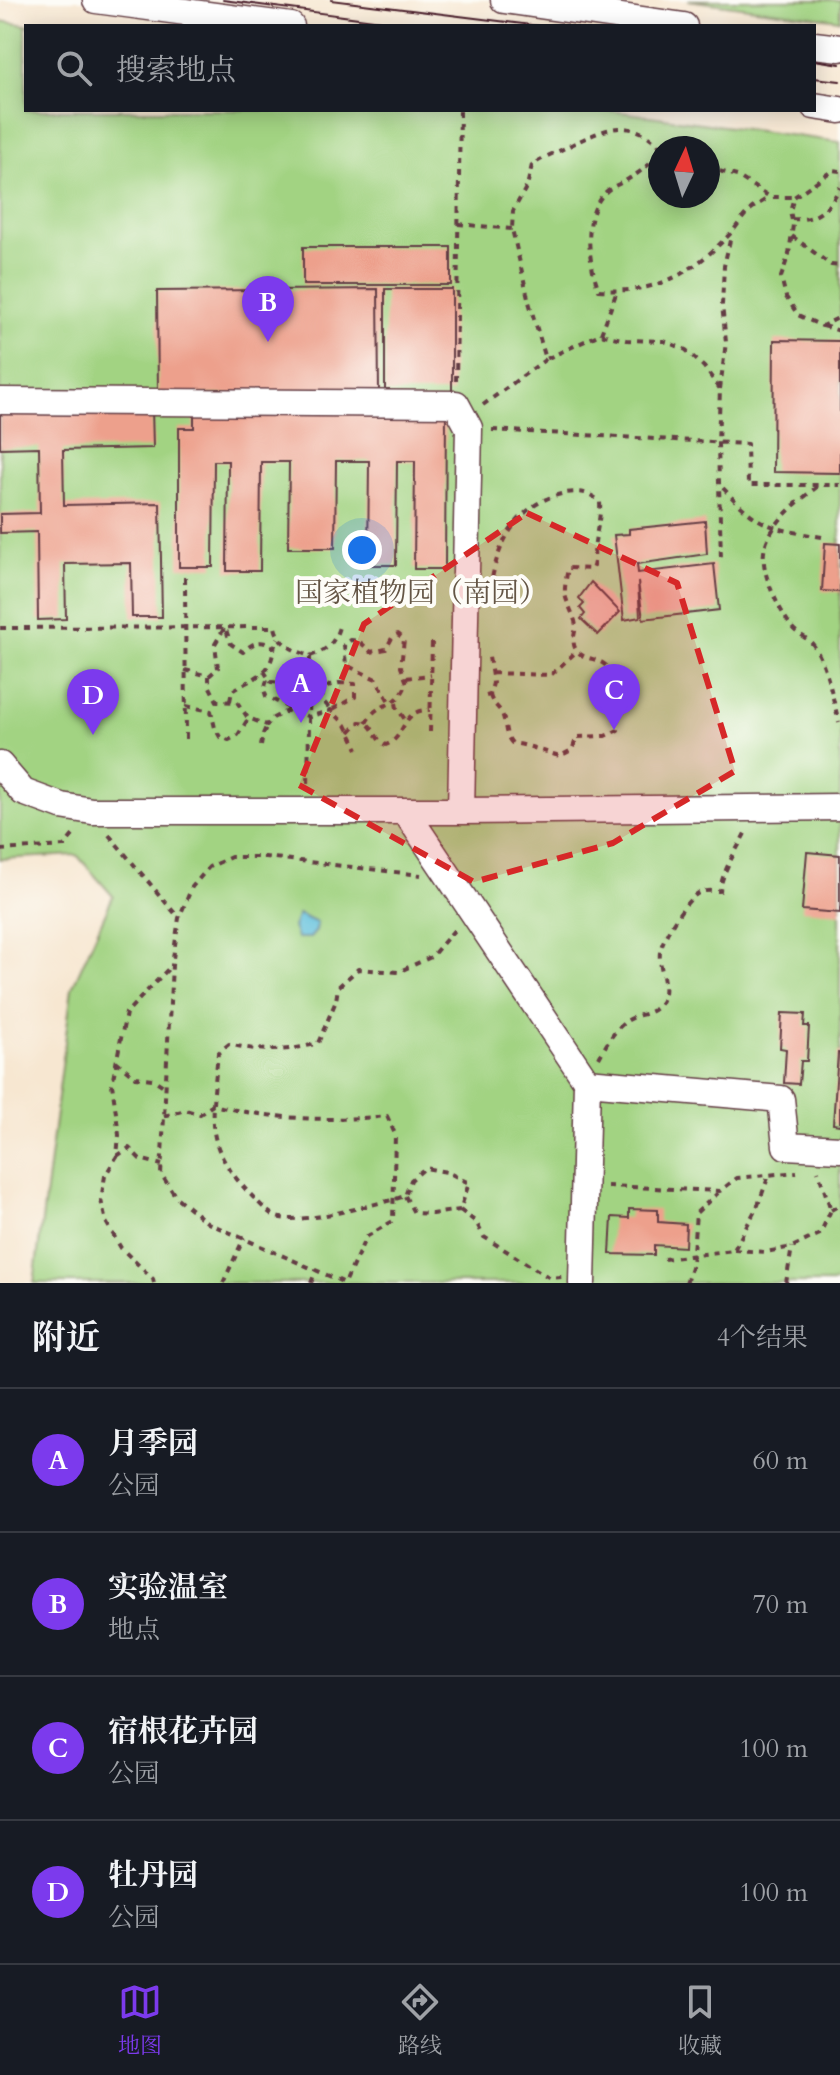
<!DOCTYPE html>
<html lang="zh">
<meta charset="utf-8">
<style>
:root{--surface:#171b24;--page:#242831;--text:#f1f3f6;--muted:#9ea1a6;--line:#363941;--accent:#7c3aed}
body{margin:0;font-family:Cardo,"Noto Serif SC",serif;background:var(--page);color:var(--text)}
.compass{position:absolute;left:648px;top:136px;width:72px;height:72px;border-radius:50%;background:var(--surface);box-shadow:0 4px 20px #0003;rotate:4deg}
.you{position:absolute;left:362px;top:550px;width:28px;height:28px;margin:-20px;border:6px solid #fff;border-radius:50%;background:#1a73e8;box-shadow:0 0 0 12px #1a73e833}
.badge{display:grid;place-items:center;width:52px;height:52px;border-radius:50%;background:var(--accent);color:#fff;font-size:26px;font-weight:700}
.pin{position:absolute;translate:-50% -66px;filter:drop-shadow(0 2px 4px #0008)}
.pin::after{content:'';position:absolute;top:42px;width:28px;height:24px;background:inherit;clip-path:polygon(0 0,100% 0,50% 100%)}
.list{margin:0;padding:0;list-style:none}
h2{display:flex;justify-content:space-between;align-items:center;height:104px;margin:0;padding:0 32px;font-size:34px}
h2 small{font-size:26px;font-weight:400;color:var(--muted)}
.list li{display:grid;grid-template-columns:52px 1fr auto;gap:24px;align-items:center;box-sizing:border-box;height:144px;padding:0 32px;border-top:2px solid var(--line)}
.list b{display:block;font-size:30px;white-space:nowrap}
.list p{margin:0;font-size:26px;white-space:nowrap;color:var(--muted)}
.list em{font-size:26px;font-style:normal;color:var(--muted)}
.icon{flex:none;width:44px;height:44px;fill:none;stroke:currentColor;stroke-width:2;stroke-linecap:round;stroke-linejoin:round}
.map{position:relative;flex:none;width:840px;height:1283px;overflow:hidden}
.search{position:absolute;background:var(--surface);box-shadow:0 4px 20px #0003;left:24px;right:24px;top:24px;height:88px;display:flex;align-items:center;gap:20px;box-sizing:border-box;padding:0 28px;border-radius:0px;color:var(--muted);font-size:30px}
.sheet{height:680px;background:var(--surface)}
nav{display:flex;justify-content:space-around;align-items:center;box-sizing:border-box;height:112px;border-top:2px solid var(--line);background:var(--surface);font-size:22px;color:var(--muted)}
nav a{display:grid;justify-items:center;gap:4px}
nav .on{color:var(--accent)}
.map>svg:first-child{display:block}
.green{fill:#a2d382;stroke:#767956;stroke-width:2;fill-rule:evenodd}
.water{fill:#5ec0dc;stroke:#547084;stroke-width:2}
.building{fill:#eda08c}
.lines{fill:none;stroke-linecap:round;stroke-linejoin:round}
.minor-casing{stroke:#643d44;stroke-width:29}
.path{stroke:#643d44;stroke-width:4;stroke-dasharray:6 6;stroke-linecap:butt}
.minor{stroke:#fff;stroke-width:26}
.tram{stroke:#4a1f2b;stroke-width:2}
.marked{fill:#d62828;fill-opacity:0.2;stroke:#d62828;stroke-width:6;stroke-dasharray:16 10;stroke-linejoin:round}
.labels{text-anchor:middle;stroke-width:8;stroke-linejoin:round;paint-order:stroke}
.park-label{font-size:28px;fill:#645545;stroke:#fdfcf7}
</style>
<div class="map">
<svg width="840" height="1283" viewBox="0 0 840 1283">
<rect width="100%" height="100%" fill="#fdfcf7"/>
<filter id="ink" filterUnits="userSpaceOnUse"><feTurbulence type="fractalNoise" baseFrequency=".0125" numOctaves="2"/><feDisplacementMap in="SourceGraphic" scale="16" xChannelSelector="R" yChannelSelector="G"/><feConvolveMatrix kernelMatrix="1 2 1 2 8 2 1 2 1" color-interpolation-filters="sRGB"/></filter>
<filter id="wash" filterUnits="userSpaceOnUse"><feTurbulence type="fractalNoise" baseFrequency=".006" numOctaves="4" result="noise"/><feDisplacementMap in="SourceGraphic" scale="32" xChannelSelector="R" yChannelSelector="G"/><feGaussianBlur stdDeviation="1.8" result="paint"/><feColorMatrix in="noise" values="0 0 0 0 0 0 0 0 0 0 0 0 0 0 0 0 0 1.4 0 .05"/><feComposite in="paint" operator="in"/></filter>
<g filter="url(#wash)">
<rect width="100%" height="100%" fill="#f7e7d1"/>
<path class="green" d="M 688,0 L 840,0 L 840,20 Z
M 0,21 L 32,26 L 26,26 L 26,110 L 606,110 L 840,142 L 840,1283 L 34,1283 L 72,988 L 113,896 L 77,855 L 0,859 ZM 660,148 L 708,148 L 708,196 L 660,196 Z"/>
<path class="water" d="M 298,914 L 317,923 L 316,931 L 310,938 L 297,938 L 293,927 Z"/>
<g id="blocks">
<path class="building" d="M 303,247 L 451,247 L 451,285 L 303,285 Z
M 378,289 L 379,394 L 158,395 L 157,291 Z
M 385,289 L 452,289 L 452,393 L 385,393 Z
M 774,340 L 840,341 L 840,473 L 773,472 Z
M 152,407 L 153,448 L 63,450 L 64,505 L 160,503 L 162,617 L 132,617 L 131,563 L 65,564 L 66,619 L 38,620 L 37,532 L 0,533 L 0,514 L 40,513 L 39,447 L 0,448 L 0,410 Z
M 194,408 L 446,410 L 445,569 L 414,569 L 415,461 L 397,461 L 396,565 L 368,565 L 369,461 L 336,461 L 335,548 L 288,548 L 289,462 L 261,462 L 260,571 L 227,571 L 228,461 L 214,461 L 213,567 L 179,567 L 179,428 L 194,428 Z
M 705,521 L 707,554 L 637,564 L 638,573 L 714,564 L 719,610 L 643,619 L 638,582 L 640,617 L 624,620 L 614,535 L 629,534 L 629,529 Z
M 825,543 L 840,544 L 840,592 L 822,591 Z
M 591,582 L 620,612 L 598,635 L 581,619 L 585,614 L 580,608 L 584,604 L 579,598 Z
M 807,852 L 840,855 L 840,913 L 802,910 Z
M 782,1013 L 805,1014 L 804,1026 L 809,1026 L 807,1061 L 801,1061 L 799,1084 L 784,1083 L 786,1049 L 780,1048 Z
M 838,1053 L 840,1053 L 840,1125 L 833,1124 Z
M 629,1209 L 658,1210 L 658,1222 L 686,1224 L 685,1247 L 654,1245 L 654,1255 L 610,1254 L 612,1217 L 629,1218 Z"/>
</g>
</g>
<g filter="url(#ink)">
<use href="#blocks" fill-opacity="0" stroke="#643d44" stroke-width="2"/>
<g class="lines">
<g class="minor-casing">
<path id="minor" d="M 96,0 L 291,26
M 504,0 L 684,26
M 814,45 L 840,48
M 814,106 L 840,110
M 0,401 L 456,404 L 469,428 L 461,811
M 0,765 L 23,792 L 61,806 L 92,811 L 461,811 L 840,807
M 405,811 L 587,1082 L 781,1099 L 786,1146 L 840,1149
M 582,1283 L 587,1082"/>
</g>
<path class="path" d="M 662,148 C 631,116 606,128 571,145 C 558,152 545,156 532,165 L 527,186 L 513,211 L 512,229 L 529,302 L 546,359 L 600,334 L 626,340 L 664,341 L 686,350 L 704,367 L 720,389 L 718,444 L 721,560
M 660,156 C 650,163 641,172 630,178 C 623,183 615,185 608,190 C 581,212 588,262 599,290 C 657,294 690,275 730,234 C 737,227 742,217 750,210 C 756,205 764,201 770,197
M 708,168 L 737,176 L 770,197 L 794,197
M 840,171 L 833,170 L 794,197 L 790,211 L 793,225 L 789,254 L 781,277 L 786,297 L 798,315 L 822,326 L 840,317
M 792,219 C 817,221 829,209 840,187
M 458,224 L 512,229
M 792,236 L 831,265 L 840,266
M 823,326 L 840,331
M 601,334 L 617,291
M 456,381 L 460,110
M 720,389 L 726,342 L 722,305 L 724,266 L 731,236
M 483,405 L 546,359
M 492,430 L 747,444 L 748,485 L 840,485
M 817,487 C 797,502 768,525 764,552 C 761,575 779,609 791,626 C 797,635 809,638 814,646 C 828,668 832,697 839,722
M 723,488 C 760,528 770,528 822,537
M 185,577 L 186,740
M 0,628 L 275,627 C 279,645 293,650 310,656 L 308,789
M 310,656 C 326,651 334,644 339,627
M 185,670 L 209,676 L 209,685 L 217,701 L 237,702 L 248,718 L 267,725 L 273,718 L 291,709 L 309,717 L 331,710 L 346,725 L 358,749
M 264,671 L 271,682 C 284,683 290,684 296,697 L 291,709 L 266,696 L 264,690 L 267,680
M 492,673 L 551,675 L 577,651
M 209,676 L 218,668 L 215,644 L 225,627 L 231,644 L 243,652 C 252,643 261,638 273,647
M 406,678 L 431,675
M 339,683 L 355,684 L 355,697 L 331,710 L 323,701 L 322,693 L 330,685 Z
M 490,695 C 492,704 497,705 501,712 C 507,722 503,733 512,743 C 529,745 544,752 560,756 L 572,750 L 577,737 L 605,736 L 618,730 C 617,716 616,678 609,669 C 601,657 585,661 577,651 C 569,641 578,631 575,621 C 565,593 562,600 568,568 L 592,569 C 596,560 593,552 595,542 C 597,528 601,517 600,502 C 590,492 580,491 566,493 C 520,501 497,542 491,585
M 486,696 L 490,695 L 493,683 L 489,657
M 230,701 L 232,691 C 243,683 264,677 270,663 C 274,655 273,646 278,638
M 396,703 L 397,708 L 406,721
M 186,706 L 211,711 L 215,728 L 220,737 L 229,740 L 238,735 L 248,719
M 366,723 C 379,698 395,713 407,683 L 401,667 L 404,639 L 398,634 L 393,636 L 386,649 L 371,652 L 359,641 L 351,640 L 344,645 L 346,665 L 376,679 L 390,703
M 350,732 L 359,722 C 375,721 373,740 386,745 C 407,737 400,709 430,710
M 430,732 L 432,641
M 261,746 L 263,734 L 267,725
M 109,835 L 178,917
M 0,850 L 64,846 L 75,833
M 599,1058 C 606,1045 613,1032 624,1023 C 635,1013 654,1016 661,1002 C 670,986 658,968 660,952 C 662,938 687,896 701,892 C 707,890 715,891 720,891 C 722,870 737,851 746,831
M 116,1061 L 135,1077 L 153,1079 L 165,1087
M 164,1116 L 185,1110 L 200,1114 L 213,1105 C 269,1119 330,1122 387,1116 L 395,1134 L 393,1221 L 366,1237 L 345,1283 L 208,1223 L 176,1197 L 161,1174 L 172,965 L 179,918 L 192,887 L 209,867 L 231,857 L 265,857 L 421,875
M 117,1156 L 129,1148 L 140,1159 L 162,1165
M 607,1186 L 720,1191 L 737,1178 L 797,1172
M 405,1196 L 414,1213 L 432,1214 L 460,1210 L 469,1183 L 447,1172 L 425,1168 L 411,1180 L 405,1196 L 392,1200 C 365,1206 307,1223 281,1218 C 270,1216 260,1204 252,1196 C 201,1144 212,1119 218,1053 L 229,1044 C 260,1052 287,1052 318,1043 L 336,1001 L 338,987 L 358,969 L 398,972 L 431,957 L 456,928
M 460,1210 L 476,1222 L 484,1237 L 550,1278 L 562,1277
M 831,1210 L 840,1205
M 734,1250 L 766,1252 L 792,1247 L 820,1234 L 831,1210 L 818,1171
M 664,1259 L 734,1250 L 758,1205 L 769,1175
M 154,1283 L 153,1279 L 121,1248 L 106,1222 L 101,1200 L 105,1176 L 117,1156 L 119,1135 L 112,1084 L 126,1013 L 170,967
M 223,1283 L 244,1238
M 311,1283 L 316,1270
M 686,1283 L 692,1265 L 696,1213 L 718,1193
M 786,1283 L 792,1247"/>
<use href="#minor" class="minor"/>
<path class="tram" d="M 223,0 L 419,26
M 331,0 L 539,26
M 814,60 L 840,64
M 814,78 L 840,81"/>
</g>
</g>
<path class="marked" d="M 527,513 L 677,583 L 735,771 L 613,843 L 474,882 L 299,785 L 364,624 Z"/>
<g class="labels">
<g class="park-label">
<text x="421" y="602">国家植物园（南园）</text>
</g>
</g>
</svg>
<svg class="compass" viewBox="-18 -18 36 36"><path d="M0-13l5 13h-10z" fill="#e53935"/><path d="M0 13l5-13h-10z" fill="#9ea1a6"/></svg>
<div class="you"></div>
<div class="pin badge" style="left:301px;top:723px">A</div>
<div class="pin badge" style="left:268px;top:342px">B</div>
<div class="pin badge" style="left:614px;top:730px">C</div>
<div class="pin badge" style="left:93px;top:735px">D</div>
<div class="search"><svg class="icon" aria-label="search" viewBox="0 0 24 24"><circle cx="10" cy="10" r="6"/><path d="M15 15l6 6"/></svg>搜索地点</div>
</div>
<section class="sheet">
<h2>附近<small>4个结果</small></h2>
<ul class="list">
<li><span class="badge">A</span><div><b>月季园</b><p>公园</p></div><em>60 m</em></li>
<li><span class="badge">B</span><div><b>实验温室</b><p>地点</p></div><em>70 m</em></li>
<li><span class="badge">C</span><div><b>宿根花卉园</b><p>公园</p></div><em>100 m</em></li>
<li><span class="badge">D</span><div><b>牡丹园</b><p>公园</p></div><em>100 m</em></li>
</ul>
</section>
<nav>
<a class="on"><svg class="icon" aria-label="map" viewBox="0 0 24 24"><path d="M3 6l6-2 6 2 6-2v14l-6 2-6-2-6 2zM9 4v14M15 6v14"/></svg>地图</a>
<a><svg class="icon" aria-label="directions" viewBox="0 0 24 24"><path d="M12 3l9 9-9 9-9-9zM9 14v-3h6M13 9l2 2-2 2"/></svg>路线</a>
<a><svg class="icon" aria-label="saved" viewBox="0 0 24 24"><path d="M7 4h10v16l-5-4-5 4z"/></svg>收藏</a>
</nav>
